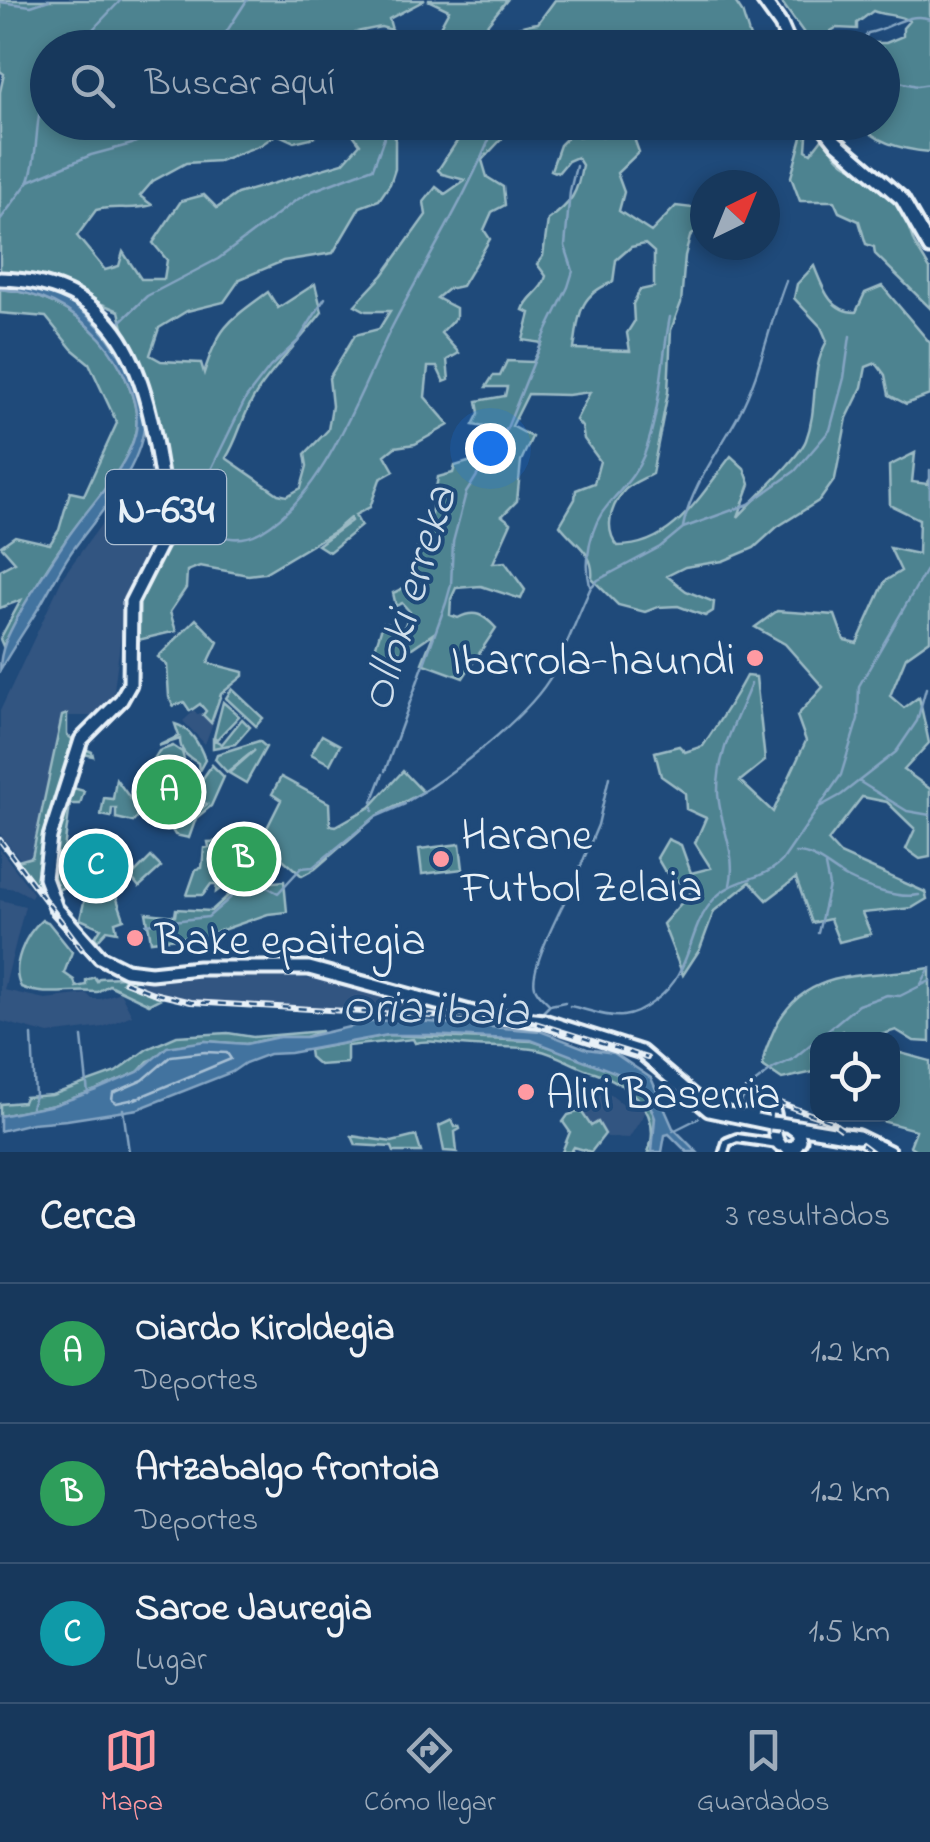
<!DOCTYPE html>
<html lang="es">
<meta charset="utf-8">
<style>
:root{--surface:#17385c;--page:#244365;--text:#f1f3f6;--muted:#9eacbb;--line:#365272;--accent:#ff9aa2}
body{margin:0;font-family:"Indie Flower",sans-serif;background:var(--page);color:var(--text)}
.controls{position:absolute;right:30px;bottom:30px;display:grid;overflow:hidden;border-radius:20px;box-shadow:0 5px 15px #0003}
.controls button{width:90px;height:90px;display:grid;place-items:center;padding:0;border:0;border-bottom:2px solid var(--line);background:var(--surface);color:var(--text);font:50px sans-serif}
.compass{position:absolute;left:690px;top:170px;width:90px;height:90px;border-radius:50%;background:var(--surface);box-shadow:0 5px 15px #0003;rotate:43deg}
.you{position:absolute;left:490px;top:448px;width:35px;height:35px;margin:-25px;border:8px solid #fff;border-radius:50%;background:#1a73e8;box-shadow:0 0 0 15px #1a73e833}
.badge{display:grid;place-items:center;width:65px;height:65px;border-radius:50%;background:var(--accent);color:#fff;font-size:32px;font-weight:700}
.pin{position:absolute;translate:-50% -50%;border:5px solid #fff;box-shadow:0 2px 10px #0006}
.list{margin:0;padding:0;list-style:none}
h2{display:flex;justify-content:space-between;align-items:center;height:130px;margin:0;padding:0 40px;font-size:42px}
h2 small{font-size:32px;font-weight:400;color:var(--muted)}
.list li{display:grid;grid-template-columns:65px 1fr auto;gap:30px;align-items:center;box-sizing:border-box;height:140px;padding:0 40px;border-top:2px solid var(--line)}
.list b{display:block;font-size:38px;white-space:nowrap}
.list p{margin:0;font-size:32px;white-space:nowrap;color:var(--muted)}
.list em{font-size:32px;font-style:normal;color:var(--muted)}
.icon{flex:none;width:55px;height:55px;fill:none;stroke:currentColor;stroke-width:2;stroke-linecap:round;stroke-linejoin:round}
.map{position:relative;flex:none;width:930px;height:1152px;overflow:hidden}
.search{position:absolute;background:var(--surface);box-shadow:0 5px 15px #0003;left:30px;right:30px;top:30px;height:110px;display:flex;align-items:center;gap:25px;box-sizing:border-box;padding:0 35px;border-radius:55px;color:var(--muted);font-size:38px}
.sheet{height:550px;background:var(--surface)}
nav{display:flex;justify-content:space-around;align-items:center;box-sizing:border-box;height:140px;border-top:2px solid var(--line);background:var(--surface);font-size:28px;color:var(--muted)}
nav a{display:grid;justify-items:center;gap:5px}
nav .on{color:var(--accent)}
.map>svg:first-child{display:block}
.built{fill:#335481}
.green{fill:#4e8390;stroke:#9bbac4;stroke-width:2.5;fill-rule:evenodd}
.water{fill:#43739f;stroke:#85a5c3;stroke-width:2.5}
.lines{fill:none;stroke-linecap:round;stroke-linejoin:round}
.shore{stroke:#a6bfd4;stroke-width:2.5}
.stream{stroke:#85a5c3;stroke-width:2.5}
.minor-casing{stroke:#e8f1f8;stroke-width:14}
.highway-casing{stroke:#e8f1f8;stroke-width:19}
.minor{stroke:#1f4a7a;stroke-width:6}
.highway{stroke:#1f4a7a;stroke-width:11}
.rail-casing{stroke:#e8f1f8;stroke-width:6}
.rail{stroke:#1f4a7a;stroke-width:2.5;stroke-dasharray:8;stroke-linecap:butt}
.highway-bridge-casing{stroke:#e8f1f8;stroke-width:19;stroke-linecap:butt}
.highway-bridge{stroke:#1f4a7a;stroke-width:11}
.poi-dot{fill:#ff9aa2;stroke:#1f4a7a;stroke-width:4}
.labels{text-anchor:middle;stroke-width:8;stroke-linejoin:round;paint-order:stroke}
.shield{fill:#1f4a7a;stroke:#acbfd2;stroke-width:2.5}
.shield-label{font-size:42px;font-weight:bold;fill:#e8f1f8}
.poi-label{font-size:45px;fill:#e8f1f8;stroke:#1f4a7a;text-anchor:start}
.water-label{font-size:48px;font-style:italic;fill:#cfdeeb;stroke:#1f4a7a}
</style>
<div class="map">
<svg width="930" height="1152" viewBox="0 0 930 1152">
<rect width="100%" height="100%" fill="#1f4a7a"/>
<filter id="ink" filterUnits="userSpaceOnUse"><feTurbulence type="fractalNoise" baseFrequency=".01" numOctaves="2"/><feDisplacementMap in="SourceGraphic" scale="20" xChannelSelector="R" yChannelSelector="G"/><feConvolveMatrix kernelMatrix="1 2 1 2 8 2 1 2 1" color-interpolation-filters="sRGB"/></filter>
<g filter="url(#ink)">
<path class="built" d="M 111,511 L 159,536 L 126,595 L 113,698 L 94,716 L 62,716 L 32,858 L 20,859 L 0,834 L 0,711 L 64,575 Z
M 194,711 L 198,715 L 206,711 L 214,720 L 205,744 L 183,721 Z
M 0,849 L 33,893 L 31,897 L 16,889 L 0,887 Z
M 0,900 L 25,906 L 4,990 L 45,999 L 87,994 L 92,999 L 100,999 L 120,992 L 132,1015 L 103,1027 L 49,1034 L 0,1021 Z
M 201,977 L 272,976 L 324,980 L 417,1008 L 417,1014 L 179,999 L 141,989 L 140,982 Z
M 605,1090 L 622,1104 L 636,1094 L 646,1111 L 629,1138 L 607,1137 L 598,1122 L 591,1127 L 581,1111 Z"/>
<path class="green" d="M 0,0 L 425,0 L 389,19 L 392,30 L 381,27 L 356,32 L 355,47 L 48,48 L 48,122 L 318,123 L 315,137 L 294,142 L 277,134 L 261,145 L 219,161 L 186,163 L 153,181 L 140,196 L 152,205 C 132,211 116,205 96,210 L 77,236 L 105,270 L 119,266 L 123,252 L 141,279 L 164,279 L 167,260 L 153,243 L 181,201 L 204,195 L 217,208 L 237,194 L 343,163 L 360,144 L 349,129 L 352,123 L 395,123 L 395,169 L 390,184 L 379,200 L 360,207 L 333,253 L 283,261 L 240,279 L 224,302 L 187,311 L 159,328 L 150,355 L 161,361 L 201,363 L 204,373 C 219,325 230,320 268,292 L 278,308 L 315,284 L 322,312 C 301,340 275,365 256,394 C 242,415 239,438 226,458 L 278,494 L 287,496 L 301,488 L 307,466 L 305,454 L 328,430 L 332,406 L 329,378 L 355,335 L 379,329 L 390,311 L 366,311 L 355,305 L 383,275 L 426,215 L 424,202 L 436,187 L 445,194 L 465,180 L 442,174 L 438,170 L 469,123 L 508,123 L 511,129 L 482,160 L 487,177 L 503,187 L 505,205 L 492,212 L 484,230 L 490,239 L 462,286 L 448,289 L 437,298 L 456,308 L 456,317 L 441,333 L 459,353 L 447,360 L 449,380 L 444,382 L 437,367 L 428,367 L 425,397 L 449,425 L 415,444 L 395,447 L 385,455 L 394,471 L 380,479 L 370,507 L 355,515 L 361,526 L 329,552 L 318,545 L 351,521 L 350,518 L 335,531 L 264,573 L 248,575 L 200,566 L 187,571 L 186,588 L 170,612 L 176,631 L 134,641 L 133,615 L 138,592 L 165,540 L 144,417 L 119,311 L 53,284 L 0,276 L 0,92 L 4,74 L 0,71 Z
M 428,0 L 507,0 L 469,47 L 449,47 L 434,38 L 449,10 Z
M 555,0 L 734,0 L 742,12 L 753,47 L 593,48 L 586,45 L 583,48 L 504,48 L 495,44 C 503,29 522,25 538,23 Z
M 780,0 L 930,0 L 930,152 C 906,150 875,143 860,123 L 882,122 L 882,48 L 869,47 L 873,43 L 886,43 L 903,36 L 903,28 L 909,21 C 900,14 884,16 873,11 L 857,23 L 857,29 L 836,28 L 831,31 L 832,47 L 814,47 Z
M 611,127 L 642,128 L 635,141 L 639,152 L 617,173 L 624,192 L 619,211 L 651,232 L 676,206 L 701,209 L 705,204 L 705,222 L 690,237 L 685,256 L 681,303 L 671,330 L 668,392 L 652,474 C 643,479 629,484 623,492 C 610,508 604,530 618,546 C 674,546 701,494 731,456 L 744,468 L 750,484 L 738,517 C 754,499 799,458 806,440 C 819,405 809,373 827,341 L 821,327 L 794,298 L 797,284 L 814,266 C 823,288 830,312 856,312 L 865,293 L 882,286 L 930,343 L 930,395 L 906,404 L 889,395 L 885,375 L 876,363 L 866,367 L 862,387 L 847,418 L 835,479 L 820,500 L 777,527 L 754,548 L 723,561 L 685,567 L 667,576 L 686,591 L 714,602 L 713,611 L 705,616 L 678,606 L 658,607 L 645,612 L 618,605 L 592,579 C 595,552 574,544 560,525 L 575,499 L 576,490 L 594,483 L 600,461 L 584,439 L 582,427 L 576,420 L 590,392 L 568,395 L 528,394 L 512,426 L 532,437 L 521,461 L 517,501 L 502,516 L 511,523 L 493,563 L 505,562 L 525,590 L 521,599 L 481,586 L 456,588 L 451,599 L 450,615 L 458,618 C 475,609 484,615 496,628 L 463,678 L 422,663 L 434,633 L 403,654 L 395,650 L 380,655 L 374,652 L 383,623 L 404,628 L 410,612 L 402,603 L 396,606 L 393,593 L 414,583 L 414,554 L 428,531 L 438,477 L 453,473 L 455,466 L 475,460 L 485,427 L 473,425 L 479,413 L 477,401 L 505,396 L 507,387 L 486,387 L 493,376 L 500,376 L 507,361 L 533,362 L 542,343 L 523,340 L 530,313 L 523,310 C 528,295 542,292 546,276 L 537,264 L 543,256 L 548,220 C 571,204 578,193 582,165 L 577,157 L 568,161 L 558,173 L 551,170 L 560,145 L 573,132 L 579,137 L 593,130 L 603,137 ZM 645,244 L 654,252 L 654,287 L 640,290 L 633,304 L 634,322 L 627,333 L 630,351 L 574,349 C 579,316 578,295 613,282 L 616,260 L 631,247 Z
M 804,130 L 807,136 L 806,150 L 811,153 L 825,135 C 830,148 839,162 852,167 L 896,204 L 906,220 L 914,243 L 930,269 L 930,308 L 875,254 L 874,247 L 866,244 L 859,221 L 839,212 L 834,201 L 800,201 L 791,177 Z
M 0,289 C 41,292 73,309 101,339 C 121,361 144,408 134,438 C 122,476 88,508 66,540 C 42,573 22,609 3,646 L 0,639 L 21,600 L 0,608 L 0,570 L 15,562 L 1,546 L 15,536 L 50,544 L 59,530 L 70,492 L 84,495 L 117,423 L 89,363 L 72,349 L 46,317 L 0,313 Z
M 915,453 L 912,482 L 927,484 L 930,479 L 930,640 L 906,657 L 890,696 L 904,708 L 919,697 L 929,743 L 904,770 L 930,789 L 930,857 L 920,859 L 906,849 L 915,829 L 887,802 L 862,797 L 828,841 L 840,854 L 925,892 L 927,899 L 912,908 L 862,913 L 871,934 L 839,942 L 830,919 L 812,923 L 796,878 L 767,900 L 750,882 L 714,911 L 700,949 L 683,975 L 663,924 L 691,892 L 664,870 L 657,858 L 668,839 L 681,845 L 691,873 L 711,868 L 695,843 L 706,818 L 686,809 L 685,793 L 661,776 L 655,752 L 679,746 L 685,752 L 703,746 C 718,723 733,701 746,676 L 756,677 L 765,761 L 740,781 L 773,812 L 806,741 L 797,716 L 823,687 L 785,644 L 755,627 L 777,611 L 835,615 L 844,640 L 857,643 L 885,581 L 901,571 L 890,548 L 918,554 L 919,519 L 890,505 L 889,466 Z
M 196,619 L 218,642 L 208,663 L 243,672 L 243,676 L 221,694 L 211,723 L 203,715 L 206,711 L 200,704 L 190,711 L 184,702 L 173,706 L 169,697 L 167,665 L 158,657 Z
M 232,689 L 263,718 L 256,726 L 226,698 Z
M 223,702 L 239,716 L 217,739 L 214,737 Z
M 67,714 L 67,735 L 77,743 L 44,850 L 46,893 L 42,894 L 18,861 L 32,857 L 62,716 Z
M 242,719 L 250,727 L 235,744 L 213,748 L 213,739 L 222,744 Z
M 175,724 C 190,728 200,745 205,760 L 199,771 L 198,763 C 187,756 180,752 180,739 L 158,746 L 179,736 Z
M 322,735 L 340,745 L 330,764 L 311,754 Z
M 259,741 L 266,747 L 246,783 L 229,773 L 255,750 L 227,772 L 215,759 L 217,754 Z
M 173,746 L 182,752 L 184,759 L 179,766 L 167,766 L 186,775 L 178,787 L 166,782 L 160,791 L 154,791 L 155,787 L 152,786 L 154,796 L 170,804 L 158,807 L 153,813 L 140,782 L 159,751 Z
M 83,748 L 92,752 L 93,756 L 84,754 L 73,788 L 84,791 L 80,804 L 70,804 L 64,850 L 96,854 L 98,860 L 90,864 L 93,872 L 78,881 L 80,885 L 97,878 L 100,883 L 88,888 L 75,886 L 74,882 L 52,893 L 50,848 Z
M 212,765 L 224,777 L 211,806 L 196,818 L 189,838 L 175,835 L 172,830 L 184,805 L 197,812 L 207,804 L 192,794 Z
M 403,771 L 423,792 L 375,817 L 315,869 L 302,876 L 261,840 L 281,800 L 272,794 L 281,777 L 329,803 L 330,825 L 336,826 L 370,807 Z
M 116,779 L 141,813 L 133,822 L 116,818 L 116,808 L 112,808 L 111,817 L 101,815 L 104,798 L 113,799 Z
M 234,841 L 237,877 L 216,892 L 217,884 L 211,884 L 203,895 L 187,895 L 196,869 L 202,868 L 204,848 L 209,847 L 208,842 Z
M 460,844 L 463,869 L 422,874 L 419,849 Z
M 151,857 L 161,867 L 139,887 L 131,877 Z
M 284,881 L 287,912 L 268,914 L 208,935 L 208,943 L 186,937 L 151,941 L 146,913 L 175,916 L 176,909 L 211,911 L 240,885 Z
M 105,885 L 112,898 L 116,896 L 124,919 L 115,922 L 117,932 L 107,930 L 97,941 L 95,937 L 101,928 L 80,919 L 85,898 L 102,901 L 104,896 L 98,893 L 100,886 Z
M 42,920 L 48,922 L 72,952 L 64,973 L 74,980 L 76,987 L 86,985 L 86,980 L 94,977 L 97,981 L 100,978 L 121,977 L 121,974 L 95,962 L 99,959 L 161,977 L 134,980 L 131,984 L 124,979 L 122,982 L 161,998 L 149,1004 L 109,985 L 97,992 C 72,989 46,998 21,987 C 10,967 25,934 42,920 Z
M 930,968 L 930,1042 L 914,1041 L 896,1030 L 868,1039 L 847,1039 L 842,1031 L 830,1039 L 818,1040 L 817,1048 L 812,1053 L 814,1072 L 782,1079 L 763,1066 C 763,1054 767,1047 771,1037 C 800,963 867,979 930,968 Z
M 322,1031 L 306,1037 L 279,1037 L 246,1044 L 205,1041 L 148,1061 L 138,1072 L 96,1090 L 54,1105 L 0,1116 L 0,1104 L 23,1102 L 25,1097 L 52,1095 L 116,1072 L 147,1049 L 177,1036 L 228,1033 L 253,1037 Z
M 388,1035 L 532,1041 L 598,1063 L 630,1078 L 645,1092 L 655,1118 L 652,1152 L 648,1152 C 665,1109 622,1079 588,1070 C 572,1065 557,1054 538,1050 C 512,1045 485,1048 460,1045 C 445,1044 431,1039 415,1043 L 413,1039 L 347,1046 L 347,1063 L 319,1065 L 310,1057 L 309,1050 Z
M 893,1051 L 930,1061 L 930,1152 L 919,1152 L 910,1146 L 916,1130 L 859,1115 L 892,1114 Z
M 581,1111 L 591,1126 L 598,1122 L 605,1134 L 591,1152 L 574,1147 L 571,1152 L 562,1152 L 570,1132 L 563,1122 L 568,1115 Z
M 452,1120 L 455,1127 L 459,1126 L 460,1129 L 455,1132 L 457,1152 L 444,1151 L 439,1126 Z
M 352,1136 L 392,1142 L 416,1136 L 421,1152 L 394,1152 L 392,1147 L 356,1145 Z"/>
<path class="water" d="M 0,282 C 50,288 87,304 115,348 C 127,367 146,395 145,418 C 143,469 99,513 72,551 C 60,568 51,587 41,604 C 27,627 13,647 0,670 C 0,646 12,628 23,607 C 36,585 50,564 64,543 C 83,512 126,471 135,435 C 143,404 120,361 100,338 C 73,309 40,292 0,289 Z
M 405,1020 L 540,1031 L 587,1049 L 614,1053 L 651,1078 L 673,1128 L 697,1152 L 687,1152 L 669,1134 L 665,1135 L 662,1152 L 652,1152 L 655,1118 L 645,1092 L 630,1078 L 531,1040 L 429,1035 L 388,1035 L 290,1053 L 269,1054 L 245,1063 L 232,1072 L 138,1109 L 67,1120 L 32,1123 L 0,1131 L 0,1116 L 54,1105 L 96,1090 L 138,1072 L 167,1047 L 205,1041 L 246,1044 L 279,1037 L 306,1037 L 375,1021 Z"/>
<g class="lines">
<path class="shore" d="M 205,1052 L 227,1053 L 231,1059 L 135,1099 L 116,1103 L 112,1100 L 113,1093 L 143,1080 L 171,1056 Z"/>
<path class="stream" d="M 0,2 L 31,6 L 49,0
M 859,47 L 868,33 C 891,29 907,11 930,19
M 75,48 L 121,0
M 216,48 L 247,0
M 882,78 L 917,86 L 930,84
M 29,181 C 40,149 33,115 48,85
M 0,220 L 29,181 L 91,155 L 132,144 L 177,122
M 116,326 L 147,296 L 218,259 L 295,201 L 312,191 L 373,168 L 390,122
M 930,470 L 930,505
M 106,498 C 117,512 145,526 164,528
M 182,516 L 200,492 L 246,398 L 270,367 L 298,341 L 325,298
M 172,526 C 205,524 228,550 260,532 C 327,494 361,386 395,321 C 429,255 470,192 496,122
M 683,527 C 691,486 720,450 739,414 C 761,373 769,324 786,281
M 590,586 C 584,560 590,525 608,505 C 622,488 636,475 644,455 C 661,411 661,362 670,317
M 385,771 L 446,603 L 451,585 L 453,542 L 466,493 L 507,428 L 546,332 L 568,287 L 573,271 L 565,246 L 570,191 L 576,166
M 860,782 L 907,811 L 930,815
M 408,801 C 451,775 529,717 553,673 C 567,646 578,615 591,587 L 598,580 L 660,547 L 683,528 L 749,504 L 795,471 L 830,430 L 844,378 L 850,336
M 372,802 L 383,774
M 821,806 L 841,795 L 896,752 L 917,721 L 926,688
M 373,807 L 373,811
M 795,853 C 814,852 830,869 847,878 C 867,888 897,899 919,895
M 575,880 L 598,825 L 609,777
M 730,885 C 738,853 718,822 718,790 C 718,750 737,720 751,684
M 146,924 L 208,917 L 236,893 L 251,886 L 265,886 L 278,893 L 301,868 L 313,867 L 375,817 L 405,804
M 818,933 L 829,886 L 825,866
M 921,984 L 930,968
M 550,1005 C 545,999 538,995 535,987 C 529,969 564,902 574,883
M 570,1006 C 586,1009 607,1018 623,1016 C 643,1014 669,992 678,975 C 693,948 693,922 715,898 C 733,878 763,881 782,861 L 841,775 L 858,719 L 859,686 L 930,563
M 542,1013 L 550,1005 L 565,1002
M 82,1037 L 88,1094
M 741,1102 L 749,1087 L 774,1068 L 793,1059 L 858,1005 L 887,995 L 900,996 L 930,981
M 31,1107 L 35,1096 L 32,1035
M 123,1109 L 129,1152
M 673,1131 L 699,1118"/>
<g class="minor-casing">
<path id="minor" d="M 724,1152 L 727,1142 L 737,1138 L 778,1144"/>
</g>
<g class="highway-casing">
<path id="highway" d="M 763,0 L 781,25 L 791,48
M 820,122 L 836,142 L 902,199 L 930,248
M 0,279 C 145,281 150,411 168,521 L 166,533 L 131,602 L 130,684 L 121,700 L 81,740 L 50,837 L 45,878 L 56,908 L 100,957 L 126,970 L 151,973 L 198,968 L 309,968 L 477,1014
M 469,1013 L 544,1021 L 641,1052 L 709,1110 L 771,1123
M 743,1116 L 750,1114 L 758,1103 L 769,1104 C 781,1117 769,1132 780,1145
M 780,1124 L 845,1135
M 858,1137 L 889,1152
M 787,1148 L 795,1147 L 800,1140 L 798,1132 L 791,1127"/>
</g>
<use href="#minor" class="minor"/>
<use href="#highway" class="highway"/>
<g class="rail-casing">
<path id="rail" d="M 0,840 L 82,949
M 125,982 L 153,993 L 191,1002 L 532,1022 L 647,1058
M 746,1091 L 776,1101
M 777,1102 L 832,1122 L 872,1152"/>
</g>
<use href="#rail" class="rail"/>
<g class="highway-bridge-casing">
<path id="highway-bridge" d="M 771,1123 L 780,1124
M 845,1135 L 858,1137"/>
</g>
<use href="#highway-bridge" class="highway-bridge"/>
</g>
</g>
<g class="poi-dot">
<circle cx="755" cy="658" r="10"/>
<circle cx="441" cy="859" r="10"/>
<circle cx="135" cy="938" r="10"/>
<circle cx="526" cy="1092" r="10"/>
</g>
<g class="labels">
<rect class="shield" x="106" y="470" width="120" height="74" rx="8"/>
<g class="shield-label">
<text x="166" y="522">N-634</text>
</g>
<g class="poi-label">
<text x="735" y="674" text-anchor="end">Ibarrola-haundi</text>
<text x="461" y="849">Harane<tspan x="461" dy="52">Futbol Zelaia</tspan></text>
<text x="155" y="954">Bake epaitegia</text>
<text x="546" y="1108">Aliri Baserria</text>
</g>
<g class="water-label">
<text transform="translate(406 598) rotate(-73)" y="17">Olloki erreka</text>
<text transform="translate(435 1006) rotate(1)" y="17">Oria ibaia</text>
</g>
</g>
</svg>
<div class="controls">
<button><svg class="icon" aria-label="locate" viewBox="0 0 24 24"><circle cx="12" cy="12" r="6"/><path d="M12 2v4M12 18v4M2 12h4M18 12h4"/></svg></button>
</div>
<svg class="compass" viewBox="-18 -18 36 36"><path d="M0-13l5 13h-10z" fill="#e53935"/><path d="M0 13l5-13h-10z" fill="#9eacbb"/></svg>
<div class="you"></div>
<div class="pin badge" style="left:169px;top:792px;background:#2e9e5b">A</div>
<div class="pin badge" style="left:244px;top:859px;background:#2e9e5b">B</div>
<div class="pin badge" style="left:96px;top:866px;background:#0f9aa8">C</div>
<div class="search"><svg class="icon" aria-label="search" viewBox="0 0 24 24"><circle cx="10" cy="10" r="6"/><path d="M15 15l6 6"/></svg>Buscar aquí</div>
</div>
<section class="sheet">
<h2>Cerca<small>3 resultados</small></h2>
<ul class="list">
<li><span class="badge" style="background:#2e9e5b">A</span><div><b>Oiardo Kiroldegia</b><p>Deportes</p></div><em>1.2 km</em></li>
<li><span class="badge" style="background:#2e9e5b">B</span><div><b>Artzabalgo frontoia</b><p>Deportes</p></div><em>1.2 km</em></li>
<li><span class="badge" style="background:#0f9aa8">C</span><div><b>Saroe Jauregia</b><p>Lugar</p></div><em>1.5 km</em></li>
</ul>
</section>
<nav>
<a class="on"><svg class="icon" aria-label="map" viewBox="0 0 24 24"><path d="M3 6l6-2 6 2 6-2v14l-6 2-6-2-6 2zM9 4v14M15 6v14"/></svg>Mapa</a>
<a><svg class="icon" aria-label="directions" viewBox="0 0 24 24"><path d="M12 3l9 9-9 9-9-9zM9 14v-3h6M13 9l2 2-2 2"/></svg>Cómo llegar</a>
<a><svg class="icon" aria-label="saved" viewBox="0 0 24 24"><path d="M7 4h10v16l-5-4-5 4z"/></svg>Guardados</a>
</nav>
